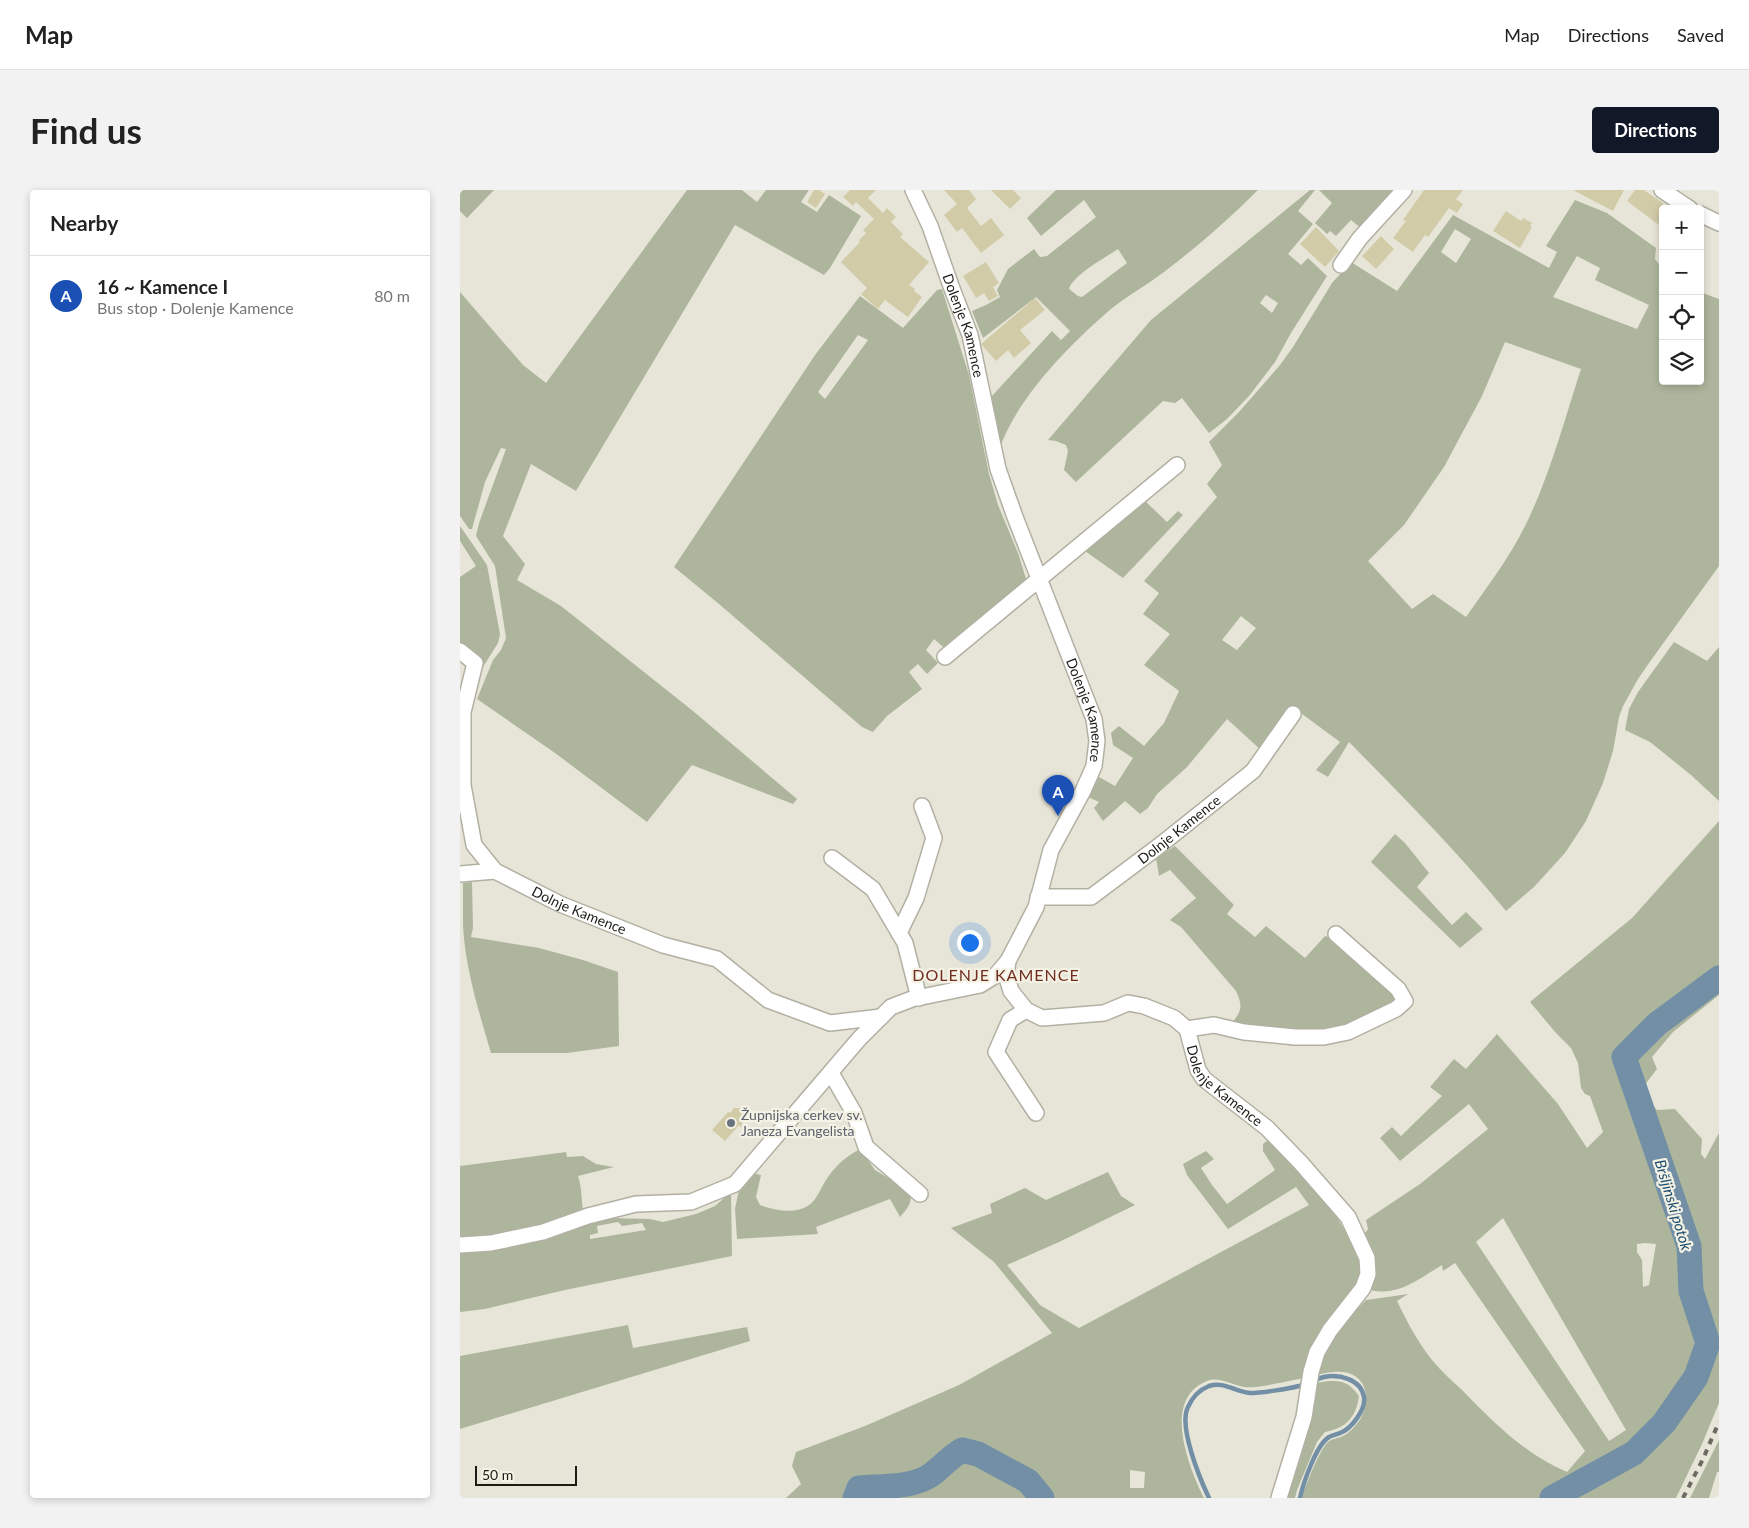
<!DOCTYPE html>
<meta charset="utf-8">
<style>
:root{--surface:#fff;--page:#f2f2f2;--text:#222;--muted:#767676;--line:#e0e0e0;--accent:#111827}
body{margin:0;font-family:Lato,sans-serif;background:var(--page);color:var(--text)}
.controls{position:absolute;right:15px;top:15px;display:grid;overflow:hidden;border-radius:5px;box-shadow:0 2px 8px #0003}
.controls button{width:45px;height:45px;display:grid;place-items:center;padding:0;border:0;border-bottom:1px solid var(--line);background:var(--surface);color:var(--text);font:25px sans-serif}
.scale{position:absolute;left:15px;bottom:12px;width:102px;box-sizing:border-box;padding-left:5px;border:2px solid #1b1a15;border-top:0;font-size:14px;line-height:18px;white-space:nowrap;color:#1b1a15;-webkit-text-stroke:4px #f4f2e5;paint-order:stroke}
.you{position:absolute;left:509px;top:752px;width:18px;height:18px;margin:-12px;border:4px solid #fff;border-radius:50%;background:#1a73e8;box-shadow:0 0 0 8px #1a73e833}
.badge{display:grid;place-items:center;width:32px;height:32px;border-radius:50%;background:var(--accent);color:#fff;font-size:16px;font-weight:700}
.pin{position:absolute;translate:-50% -41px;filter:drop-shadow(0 1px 2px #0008)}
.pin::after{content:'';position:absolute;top:26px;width:18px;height:15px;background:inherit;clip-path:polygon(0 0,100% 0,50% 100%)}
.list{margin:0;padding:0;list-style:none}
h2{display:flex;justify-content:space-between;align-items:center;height:65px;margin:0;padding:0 20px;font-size:21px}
h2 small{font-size:16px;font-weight:400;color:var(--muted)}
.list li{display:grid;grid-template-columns:32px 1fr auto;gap:15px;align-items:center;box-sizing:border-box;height:80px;padding:0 20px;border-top:1px solid var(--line)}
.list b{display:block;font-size:19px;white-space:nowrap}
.list p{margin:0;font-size:16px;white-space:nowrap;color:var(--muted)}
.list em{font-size:16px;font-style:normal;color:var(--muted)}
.icon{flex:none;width:28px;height:28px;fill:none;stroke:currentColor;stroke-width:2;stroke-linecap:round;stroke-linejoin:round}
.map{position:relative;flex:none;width:1259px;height:1308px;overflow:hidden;border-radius:5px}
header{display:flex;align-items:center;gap:30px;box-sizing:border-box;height:70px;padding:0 25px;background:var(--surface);border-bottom:1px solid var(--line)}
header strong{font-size:24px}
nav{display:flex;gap:28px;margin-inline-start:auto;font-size:18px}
.intro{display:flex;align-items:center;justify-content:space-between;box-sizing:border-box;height:120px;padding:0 30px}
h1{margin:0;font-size:35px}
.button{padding:12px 22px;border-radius:5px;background:var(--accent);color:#fff;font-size:18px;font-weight:700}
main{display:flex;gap:30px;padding:0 30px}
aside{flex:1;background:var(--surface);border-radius:5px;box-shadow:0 2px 8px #0003}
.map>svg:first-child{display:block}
.green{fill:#adb69c;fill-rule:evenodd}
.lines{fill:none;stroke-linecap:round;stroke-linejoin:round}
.stream{stroke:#728fa6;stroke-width:4.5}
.river{stroke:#728fa6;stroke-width:25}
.building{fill:#d2cba8}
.minor-casing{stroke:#b2b0a3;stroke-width:18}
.minor{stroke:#fff;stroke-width:15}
.rail{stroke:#6c6b63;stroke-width:4;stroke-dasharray:6 6;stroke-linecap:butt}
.worship-dot{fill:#6b7280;stroke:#f4f2e5;stroke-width:2}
.labels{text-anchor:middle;stroke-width:4.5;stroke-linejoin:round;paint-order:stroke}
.street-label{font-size:14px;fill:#1b1a15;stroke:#f4f2e5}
.worship-label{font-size:14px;fill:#5b616d;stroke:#f4f2e5;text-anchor:start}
.water-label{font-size:15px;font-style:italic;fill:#1c4d6f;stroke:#f4f2e5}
.quarter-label{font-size:16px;letter-spacing:1px;fill:#712d1f;stroke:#f4f2e5}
</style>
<header>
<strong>Map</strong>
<nav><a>Map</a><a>Directions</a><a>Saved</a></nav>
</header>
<div class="intro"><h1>Find us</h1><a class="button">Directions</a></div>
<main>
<aside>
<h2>Nearby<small></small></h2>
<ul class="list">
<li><span class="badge" style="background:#1a4fb4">A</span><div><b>16 ~ Kamence I</b><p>Bus stop · Dolenje Kamence</p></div><em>80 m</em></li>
</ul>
</aside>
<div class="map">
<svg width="1259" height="1308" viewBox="0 0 1259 1308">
<rect width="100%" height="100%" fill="#e7e5d8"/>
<path class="green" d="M 0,0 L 34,0 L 7,28 L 0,21 Z
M 227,0 L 282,0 L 297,12 L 306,0 L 349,0 L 341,12 L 357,22 L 369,5 L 401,26 L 370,78 L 364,85 L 275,35 L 116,301 L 71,274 L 43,346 L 65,374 L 57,390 L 101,416 L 233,521 L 337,609 L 333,614 L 232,575 L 187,632 L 95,563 L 17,509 L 33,470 L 41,460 L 46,448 L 35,376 L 16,346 L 19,333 L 46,259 L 41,258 L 25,292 L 12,339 L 9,339 L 0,326 L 0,102 L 63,175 L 86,193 Z
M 596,0 L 798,0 C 768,30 737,57 704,82 C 687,95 667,106 651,119 C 610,154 556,209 539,260 L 530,208 L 592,141 L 601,150 L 610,141 L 576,107 L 523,148 L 512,121 L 526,115 L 540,107 L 537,100 L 548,79 L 574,59 L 580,67 L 587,66 L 636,27 L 624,10 L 581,46 L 567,28 ZM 658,59 L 667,73 L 622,107 L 618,106 L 609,99 C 613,85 646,67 658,59 Z
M 850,0 L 855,0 L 838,21 L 853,34 L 828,64 L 841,75 L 848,68 L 867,86 L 831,143 L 815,172 L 789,206 L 767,229 L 749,243 L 722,208 L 715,213 L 703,211 L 616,292 L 604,280 L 608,261 L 606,255 L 596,251 L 588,250 L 691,130 ZM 806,105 L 818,113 L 812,123 L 800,113 Z
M 859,0 L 938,0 L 901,38 L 891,30 L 876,46 L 870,41 L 867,44 L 855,33 L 872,13 Z
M 1115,10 L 1147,23 L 1196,58 L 1195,69 L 1203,79 L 1203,191 L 1240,191 L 1240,102 L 1259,109 L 1259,376 L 1189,473 L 1178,489 L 1163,516 L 1159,527 L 1153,561 L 1143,593 L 1126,631 L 1105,663 L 1074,697 L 1046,721 C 997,661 943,607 889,552 L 868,587 L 856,580 L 880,552 L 834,518 L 801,560 L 767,529 L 727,577 L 697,604 L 688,618 L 680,624 L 665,611 L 643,631 L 634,618 L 639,612 L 628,607 L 639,587 L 655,596 L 673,568 L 653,555 L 651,543 L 659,536 L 684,556 L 704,533 L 719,501 L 684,475 L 710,444 L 683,424 L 699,403 L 684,391 L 757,307 L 747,294 L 762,275 L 749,252 L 779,222 L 820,175 L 833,157 L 872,93 L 891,72 L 937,101 L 993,25 L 1089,78 L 1097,62 L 1086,56 ZM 995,39 L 1011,49 L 996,73 L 981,62 ZM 1117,66 L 1140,78 L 1135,90 L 1189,115 L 1177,139 L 1093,107 ZM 1045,152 L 1121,179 C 1104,231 1090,285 1066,334 C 1050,367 1027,397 1006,427 L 973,404 L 952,419 L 908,371 L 944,335 L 984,277 L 1022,206 ZM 781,426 L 796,438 L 777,460 L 762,450 Z
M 482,99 L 509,185 L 529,284 L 538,315 L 558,363 L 567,392 L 488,461 L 474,449 L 466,460 L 478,473 L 467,484 L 458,474 L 449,482 L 462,499 L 427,526 L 413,542 L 402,537 L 259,414 L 214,377 L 355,165 L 400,106 L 443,138 L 477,100 ZM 398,145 L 408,150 L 365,209 L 358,202 Z
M 684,310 L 707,332 L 718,321 L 723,325 L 663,388 L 625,361 L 649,339 Z
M 0,336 L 27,375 L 40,444 L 38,453 L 23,477 L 9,476 L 0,465 L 0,387 L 16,376 L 0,351 Z
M 1214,452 L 1247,471 L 1259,457 L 1259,611 L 1231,585 L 1190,552 L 1165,540 L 1169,519 L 1178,502 Z
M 1259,631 L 1259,805 L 1213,842 L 1192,867 L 1197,879 L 1180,901 L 1197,920 L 1215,919 L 1242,949 L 1241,964 L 1245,969 L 1259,943 L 1259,1213 L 1242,1254 L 1216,1308 L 842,1308 L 843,1303 C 850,1286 856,1268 866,1254 C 871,1248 877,1249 883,1246 C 887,1244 892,1240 895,1236 C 911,1219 912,1186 883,1182 C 874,1181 865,1183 857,1185 C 868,1153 883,1134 906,1110 L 948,1104 L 937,1111 C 947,1132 958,1152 972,1170 C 981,1181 992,1191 1002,1200 C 1033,1232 1066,1265 1107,1282 L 1125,1261 L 995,1073 L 983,1081 L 982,1075 C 960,1088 938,1107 911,1100 L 913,1086 L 902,1047 L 908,1039 L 906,1030 L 960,994 L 1028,939 L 1009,914 L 940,971 L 920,948 L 932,937 L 941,946 L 982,906 L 970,897 L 994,869 L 1006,879 L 1037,844 L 1098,914 L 1127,958 L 1143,942 L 1130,906 L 1125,904 L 1121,898 L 1118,873 L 1111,858 L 1096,843 L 1070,812 L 1172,728 ZM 1043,1028 L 1166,1240 L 1149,1251 L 1016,1052 ZM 1185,1053 L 1196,1054 L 1189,1095 L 1183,1097 L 1182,1070 L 1177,1062 L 1177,1054 Z
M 935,644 L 945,653 L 969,683 L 957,697 L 992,735 L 1006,722 L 1023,739 L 1000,758 L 911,672 Z
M 715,656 L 774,715 L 767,724 L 795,747 L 806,736 L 845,768 L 865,746 L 873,748 L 935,804 L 936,815 L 920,824 L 861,844 L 771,834 C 782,821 783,816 776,801 L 721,737 L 710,730 L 736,708 L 710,680 L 699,686 L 696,668 Z
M 12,692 L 13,738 L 11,747 L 79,758 L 123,770 L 158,782 L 159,856 L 107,863 L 31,863 C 19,822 5,778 3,735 C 3,721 3,707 3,693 Z
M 808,950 C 842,981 873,1013 892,1055 C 897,1066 902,1077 901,1088 L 845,1188 C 830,1190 798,1199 784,1197 C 773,1195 758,1186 747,1191 C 701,1209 729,1278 744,1308 L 585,1308 C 576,1287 524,1254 500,1257 C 484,1259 476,1275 463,1282 C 443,1292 417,1292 395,1294 L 390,1308 L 326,1308 L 341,1294 L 332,1276 L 336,1262 L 405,1236 L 499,1195 L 592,1143 L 534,1072 L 491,1038 L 532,1023 L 530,1014 L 565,998 L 586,1010 L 648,982 L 661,1006 L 675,1015 L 599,1052 L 547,1075 L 580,1115 L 619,1138 L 849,1015 L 836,997 L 768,1039 L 727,985 L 723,974 L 746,961 L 754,969 L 741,978 L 752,995 L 767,1014 L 815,980 L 803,961 L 803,954 ZM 670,1280 L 685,1282 L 684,1298 L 670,1298 Z
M 400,959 L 415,980 L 450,1001 C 453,1013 447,1019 440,1027 L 430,1009 L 356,1037 L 358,1044 L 277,1049 L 275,1019 L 281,990 L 292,983 L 301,985 L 296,1007 L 300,1015 C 315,1020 334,1025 349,1015 C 357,1010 362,995 368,987 C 377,974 387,966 400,959 Z
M 106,962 L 107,967 L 123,966 L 136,974 L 154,977 L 118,986 C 122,998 121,1008 123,1020 C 89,1038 39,1046 0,1051 L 0,976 Z
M 265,1002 L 271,1004 L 272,1066 L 105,1100 L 25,1119 L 0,1122 L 0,1062 L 148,1028 L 190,1029 L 203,1032 L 236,1024 L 255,1016 L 263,1009 ZM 158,1032 L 162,1036 L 182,1033 L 186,1040 L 130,1049 L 130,1045 L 138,1043 L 137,1036 Z
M 168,1135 L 173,1158 L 287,1137 L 290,1151 L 0,1239 L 0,1166 Z
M 869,1191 C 885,1191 889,1193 899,1206 C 896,1228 886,1238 865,1242 L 857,1252 L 837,1300 L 835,1308 L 823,1308 L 855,1193 Z
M 1259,1250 L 1259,1282 L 1257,1282 L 1249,1308 L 1230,1308 Z
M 503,1267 L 515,1267 L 554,1290 L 576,1308 L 402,1308 L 404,1303 L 426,1304 L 463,1295 L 474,1289 L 490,1274 Z"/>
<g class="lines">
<path class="stream" d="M 749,1308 C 740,1289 718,1236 728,1217 C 732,1208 739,1200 749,1196 C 764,1191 775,1202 790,1203 C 800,1203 828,1199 839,1196 C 847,1194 855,1189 864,1187 C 879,1184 901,1189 904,1207 C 906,1220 891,1239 880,1243 C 876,1245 872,1245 869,1247 C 856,1255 843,1294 840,1308"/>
<path class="river" d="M 395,1308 L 399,1298 C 422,1296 452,1298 471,1285 C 482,1277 490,1267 502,1260 L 518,1264 L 568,1291 L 582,1308
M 1092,1308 L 1174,1263 L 1204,1233 L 1236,1187 L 1248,1153 L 1231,1101 L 1229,1056 L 1164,867 L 1197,834 L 1259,788"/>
</g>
<path class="building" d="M 354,0 L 359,0 L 365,4 L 356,18 L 347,12 Z
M 390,0 L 416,0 L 408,8 L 423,23 L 427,18 L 436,27 L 431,32 L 443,44 L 440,47 L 469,72 L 449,95 L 455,99 L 454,101 L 462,107 L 448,127 L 425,110 L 418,119 L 401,104 L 407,98 L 381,72 L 400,52 L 399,50 L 406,43 L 403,40 L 414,29 L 396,12 L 393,16 L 383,7 Z
M 484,0 L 509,0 L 516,9 L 507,18 L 521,36 L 531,28 L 544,45 L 521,63 L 502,38 L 497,42 L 484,25 L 497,14 Z
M 531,0 L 553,0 L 561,8 L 550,19 Z
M 964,0 L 1003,0 L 996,9 L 1003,14 L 997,23 L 989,18 L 968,47 L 965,45 L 953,62 L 933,48 L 946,31 L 943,30 Z
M 1113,0 L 1164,0 L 1153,21 Z
M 1175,0 L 1184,0 L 1203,13 L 1203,38 L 1167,11 Z
M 1046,21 L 1061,31 L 1063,28 L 1072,33 L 1070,36 L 1072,37 L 1060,58 L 1033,41 Z
M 856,37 L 879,61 L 865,77 L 840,54 Z
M 921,46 L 934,59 L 916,79 L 902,66 Z
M 526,72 L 539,93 L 533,97 L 538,106 L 529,111 L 524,103 L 516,108 L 503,86 Z
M 575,108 L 585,120 L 560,140 L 571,153 L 554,168 L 548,160 L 536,171 L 521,154 Z
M 274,918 L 280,918 L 285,922 L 281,938 L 279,935 L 265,951 L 252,940 L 268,922 L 270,923 Z"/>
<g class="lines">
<g class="minor-casing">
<g id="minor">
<path id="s1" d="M 453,0 L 470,36 L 491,96 L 510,145 L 538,279 L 555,327 L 634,529 L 637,551 L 634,576 L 623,601 L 591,660 L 576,717 L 548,771 L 546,785 L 551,801 L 566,820 L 582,828 L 644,823 L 668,813 L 684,816 L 714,828 L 727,839 L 738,880 L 744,889 L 807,938 L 840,972 L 888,1027 L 907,1068 L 908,1084 L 903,1098 L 870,1140 L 857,1162 L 851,1182 L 844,1227 L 819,1308"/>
<path d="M 1202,0 L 1230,19"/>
<path d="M 1240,24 L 1259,33"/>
<path d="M 881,75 L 900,48 L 944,0"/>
<path id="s2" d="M 0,461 L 15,473 L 3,522 L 3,595 L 14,655 L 35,681 L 100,714 L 203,755 L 257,769 L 308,810 L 370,833 L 421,827"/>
<path d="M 485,467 L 717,275"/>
<path d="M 372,668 L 413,699 L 445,753 L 459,808"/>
<path d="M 0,684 L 35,681"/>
<path id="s3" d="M 578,707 L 631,707 L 699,656 L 793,581 L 833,524"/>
<path d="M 439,743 L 456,708 L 474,648 L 462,616"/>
<path d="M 566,820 L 550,830 L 536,862 L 576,923"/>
<path d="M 727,839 L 754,835 L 784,842 L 835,847 L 864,847 L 888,842 L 936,819 L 945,811 L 938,799 L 876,744"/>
<path d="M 371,883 L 394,923 L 406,957 L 460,1004"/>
<path d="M 0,1055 L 31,1053 L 83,1042 L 128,1026 L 176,1014 L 231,1012 L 275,994 L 399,849 L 431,817 L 452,809 L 520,795 L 536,785 L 548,771"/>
</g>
</g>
<use href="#minor" class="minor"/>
<path class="rail" d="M 1223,1308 L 1243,1269 L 1259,1232"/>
</g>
<circle class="worship-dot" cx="271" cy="933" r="5"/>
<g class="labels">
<g class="street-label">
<text dy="5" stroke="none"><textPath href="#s1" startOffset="145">Dolenje Kamence</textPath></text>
<text dy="5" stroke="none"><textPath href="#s1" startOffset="550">Dolenje Kamence</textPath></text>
<text dy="5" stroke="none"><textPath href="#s3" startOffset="164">Dolnje Kamence</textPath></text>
<text dy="5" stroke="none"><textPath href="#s2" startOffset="330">Dolnje Kamence</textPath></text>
<text dy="5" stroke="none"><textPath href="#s1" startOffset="1120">Dolenje Kamence</textPath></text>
</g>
<g class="worship-label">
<text x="281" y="930">Župnijska cerkev sv.<tspan x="281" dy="16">Janeza Evangelista</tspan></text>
</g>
<g class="water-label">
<text transform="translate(1213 1015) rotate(73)" y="5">Bršljinski potok</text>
</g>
<g class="quarter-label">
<text x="536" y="791">DOLENJE KAMENCE</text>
</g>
</g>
</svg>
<div class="controls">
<button>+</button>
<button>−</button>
<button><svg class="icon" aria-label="locate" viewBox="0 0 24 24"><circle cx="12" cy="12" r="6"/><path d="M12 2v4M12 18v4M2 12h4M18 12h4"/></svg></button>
<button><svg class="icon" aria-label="layers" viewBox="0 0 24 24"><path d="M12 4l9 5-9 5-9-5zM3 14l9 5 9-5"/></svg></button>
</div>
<div class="scale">50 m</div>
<div class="you"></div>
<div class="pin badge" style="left:598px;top:626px;background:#1a4fb4">A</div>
</div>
</main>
